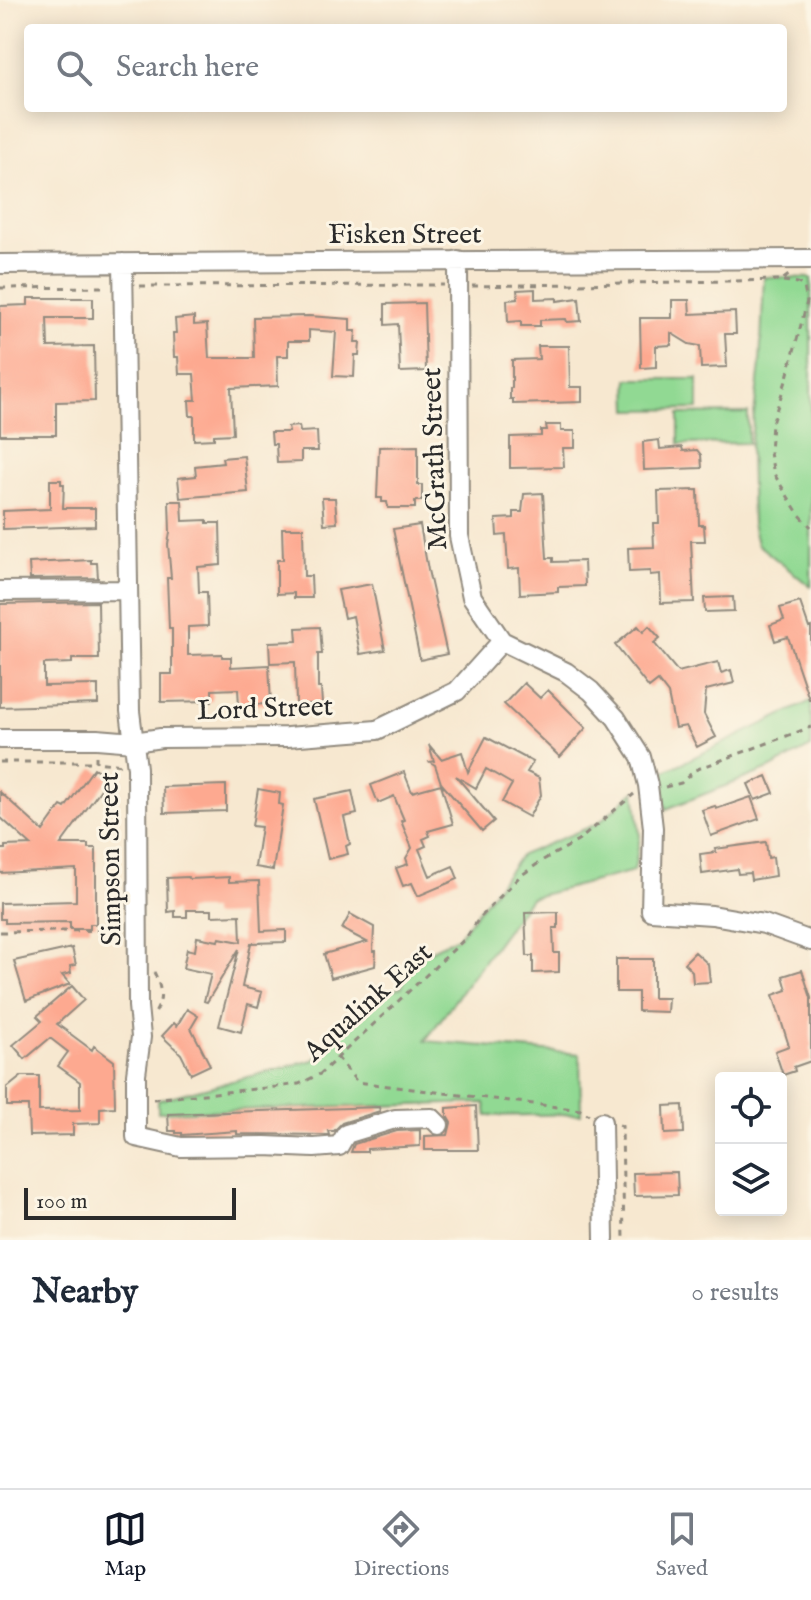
<!DOCTYPE html>
<style>
:root{--surface:#fff;--page:#f2f2f3;--text:#1f2937;--muted:#747a83;--line:#e0e1e3;--accent:#111827}
body{margin:0;font-family:"IM FELL English",serif;background:var(--page);color:var(--text)}
.controls{position:absolute;right:24px;bottom:24px;display:grid;overflow:hidden;border-radius:8px;box-shadow:0 4px 20px #0003}
.controls button{width:72px;height:72px;display:grid;place-items:center;padding:0;border:0;border-bottom:2px solid var(--line);background:var(--surface);color:var(--text);font:40px sans-serif}
.scale{position:absolute;left:24px;bottom:20px;width:212px;box-sizing:border-box;padding-left:8px;border:4px solid #2b2b2b;border-top:0;font-size:22px;line-height:28px;white-space:nowrap;color:#2b2b2b;-webkit-text-stroke:6px #fcf5e5;paint-order:stroke}
.list{margin:0;padding:0;list-style:none}
h2{display:flex;justify-content:space-between;align-items:center;height:104px;margin:0;padding:0 32px;font-size:34px}
h2 small{font-size:26px;font-weight:400;color:var(--muted)}
.icon{flex:none;width:44px;height:44px;fill:none;stroke:currentColor;stroke-width:2;stroke-linecap:round;stroke-linejoin:round}
.map{position:relative;flex:none;width:811px;height:1240px;overflow:hidden}
.search{position:absolute;background:var(--surface);box-shadow:0 4px 20px #0003;left:24px;right:24px;top:24px;height:88px;display:flex;align-items:center;gap:20px;box-sizing:border-box;padding:0 28px;border-radius:8px;color:var(--muted);font-size:30px}
.sheet{height:248px;background:var(--surface)}
nav{display:flex;justify-content:space-around;align-items:center;box-sizing:border-box;height:112px;border-top:2px solid var(--line);background:var(--surface);font-size:22px;color:var(--muted)}
nav a{display:grid;justify-items:center;gap:4px}
nav .on{color:var(--accent)}
.map>svg:first-child{display:block}
.green{fill:#91d993;stroke:#5e825f;stroke-width:2}
.building{fill:#fda990}
.lines{fill:none;stroke-linecap:round;stroke-linejoin:round}
.minor-casing{stroke:#918a7e;stroke-width:22}
.path{stroke:#918a7e;stroke-width:3;stroke-dasharray:6 6;stroke-linecap:butt}
.minor{stroke:#fff;stroke-width:18}
.labels{text-anchor:middle;stroke-width:6;stroke-linejoin:round;paint-order:stroke}
.street-label{font-size:28px;fill:#2b2b2b;stroke:#fcf5e5}
</style>
<div class="map">
<svg width="811" height="1240" viewBox="0 0 811 1240">
<rect width="100%" height="100%" fill="#fcf5e5"/>
<filter id="ink" filterUnits="userSpaceOnUse"><feTurbulence type="fractalNoise" baseFrequency=".0125" numOctaves="2"/><feDisplacementMap in="SourceGraphic" scale="16" xChannelSelector="R" yChannelSelector="G"/><feConvolveMatrix kernelMatrix="1 2 1 2 8 2 1 2 1" color-interpolation-filters="sRGB"/></filter>
<filter id="wash" filterUnits="userSpaceOnUse"><feTurbulence type="fractalNoise" baseFrequency=".006" numOctaves="4" result="noise"/><feDisplacementMap in="SourceGraphic" scale="32" xChannelSelector="R" yChannelSelector="G"/><feGaussianBlur stdDeviation="1.8" result="paint"/><feColorMatrix in="noise" values="0 0 0 0 0 0 0 0 0 0 0 0 0 0 0 0 0 1.4 0 .05"/><feComposite in="paint" operator="in"/></filter>
<g filter="url(#wash)">
<rect width="100%" height="100%" fill="#f7e8d0"/>
<path class="green" d="M 764,277 L 811,278 L 811,587 L 757,544 L 752,523 L 750,448 L 760,365 Z
M 628,379 L 698,379 L 698,409 L 629,410 Z
M 748,413 L 748,443 L 679,444 L 679,414 Z
M 811,701 L 811,747 L 769,769 L 666,809 L 661,773 Z
M 635,791 L 640,837 L 634,871 L 530,898 L 425,1041 L 580,1054 L 581,1114 L 487,1116 L 485,1103 L 158,1112 L 158,1100 L 314,1060 L 375,996 L 402,987 L 414,959 L 458,937 L 521,855 L 597,824 Z"/>
<g id="blocks">
<path class="building" d="M 535,289 L 535,299 L 557,298 L 557,301 L 579,298 L 581,321 L 567,322 L 566,319 L 540,320 L 540,326 L 521,326 L 521,321 L 508,322 L 507,300 L 518,299 L 517,290 Z
M 28,298 L 93,298 L 93,318 L 47,318 L 48,347 L 94,346 L 95,401 L 56,402 L 56,435 L 0,435 L 0,306 L 28,305 Z
M 672,300 L 689,300 L 690,314 L 735,312 L 736,334 L 725,334 L 727,367 L 701,368 L 700,346 L 689,344 L 671,333 L 671,345 L 656,346 L 656,367 L 641,368 L 640,318 L 672,318 Z
M 424,303 L 426,371 L 400,372 L 398,324 L 385,325 L 385,304 Z
M 309,316 L 350,319 L 350,331 L 356,331 L 355,342 L 360,342 L 359,355 L 355,355 L 354,377 L 333,376 L 336,332 L 309,330 L 309,341 L 288,341 L 288,356 L 277,356 L 278,386 L 231,388 L 233,434 L 214,435 L 214,439 L 194,440 L 194,416 L 190,416 L 189,400 L 196,400 L 194,374 L 179,374 L 178,357 L 174,357 L 173,333 L 176,333 L 175,319 L 194,317 L 194,325 L 207,324 L 209,358 L 254,358 L 253,317 Z
M 538,346 L 569,346 L 570,387 L 582,387 L 582,402 L 513,404 L 513,399 L 510,399 L 510,388 L 512,388 L 512,360 L 539,359 Z
M 546,425 L 561,425 L 561,431 L 575,431 L 575,448 L 563,448 L 564,467 L 510,468 L 510,437 L 541,436 L 541,430 L 547,430 Z
M 299,426 L 300,432 L 317,431 L 318,451 L 301,451 L 301,462 L 277,463 L 276,444 L 272,444 L 271,432 L 289,432 L 288,427 Z
M 659,440 L 660,449 L 682,447 L 683,451 L 697,450 L 701,455 L 702,468 L 644,470 L 643,442 Z
M 418,446 L 418,485 L 422,485 L 422,501 L 415,501 L 415,508 L 388,508 L 387,502 L 382,502 L 382,498 L 377,498 L 379,447 Z
M 244,456 L 248,492 L 180,498 L 178,478 L 196,476 L 195,466 L 223,463 L 222,458 Z
M 50,480 L 61,480 L 61,484 L 64,484 L 63,508 L 95,508 L 95,526 L 3,529 L 3,511 L 50,509 Z
M 698,490 L 699,525 L 704,525 L 705,541 L 691,541 L 694,602 L 661,603 L 660,574 L 650,575 L 650,571 L 629,572 L 628,548 L 654,547 L 653,523 L 659,523 L 658,491 Z
M 543,493 L 547,558 L 553,558 L 553,562 L 584,561 L 585,586 L 558,587 L 558,592 L 520,594 L 519,568 L 508,569 L 506,535 L 497,536 L 496,519 L 514,518 L 514,512 L 522,512 L 524,494 Z
M 322,498 L 335,498 L 337,523 L 324,524 Z
M 169,501 L 182,501 L 183,521 L 207,520 L 207,523 L 220,523 L 221,565 L 198,567 L 199,592 L 207,592 L 208,626 L 188,627 L 188,655 L 222,654 L 222,657 L 231,657 L 231,667 L 269,665 L 271,704 L 239,705 L 238,689 L 212,690 L 212,701 L 161,702 L 161,674 L 172,674 L 172,628 L 169,628 L 167,578 L 171,578 L 168,544 L 170,532 Z
M 420,525 L 428,570 L 447,654 L 420,660 L 393,529 Z
M 282,528 L 303,528 L 304,576 L 311,576 L 312,598 L 294,598 L 294,593 L 277,594 L 277,560 L 283,560 Z
M 91,560 L 91,563 L 97,563 L 98,578 L 30,579 L 29,563 Z
M 372,584 L 385,650 L 360,654 L 353,616 L 344,618 L 338,590 Z
M 733,597 L 734,611 L 705,612 L 704,598 Z
M 98,602 L 99,659 L 72,659 L 72,663 L 44,664 L 44,686 L 98,685 L 98,704 L 0,707 L 0,604 Z
M 800,602 L 809,628 L 811,627 L 811,699 L 809,699 L 788,637 L 775,641 L 770,625 L 784,620 L 780,608 Z
M 638,626 L 643,632 L 649,626 L 660,638 L 654,643 L 678,672 L 718,662 L 721,673 L 731,670 L 734,683 L 706,690 L 704,714 L 716,737 L 697,747 L 686,726 L 675,728 L 668,694 L 658,681 L 649,688 L 615,645 Z
M 320,627 L 322,654 L 318,654 L 318,688 L 321,688 L 322,704 L 296,704 L 295,662 L 270,663 L 269,642 L 297,641 L 296,628 Z
M 524,683 L 540,698 L 548,690 L 586,728 L 560,757 L 504,704 Z
M 486,737 L 533,762 L 527,772 L 539,778 L 541,795 L 529,817 L 502,802 L 512,784 L 486,769 L 476,788 L 456,776 L 494,821 L 482,831 L 441,783 L 435,765 L 430,762 L 434,761 L 429,745 L 441,759 L 462,752 L 468,772 Z
M 94,768 L 109,778 L 61,844 L 88,844 L 88,848 L 96,848 L 96,924 L 90,924 L 90,929 L 70,929 L 70,922 L 5,923 L 5,919 L 0,919 L 0,903 L 76,901 L 76,869 L 0,873 L 0,849 L 5,849 L 5,846 L 31,845 L 0,817 L 0,792 L 43,831 L 61,806 L 65,808 Z
M 404,772 L 412,792 L 441,784 L 453,824 L 428,831 L 430,836 L 423,839 L 426,846 L 419,849 L 430,876 L 453,866 L 458,879 L 418,896 L 412,883 L 403,886 L 396,868 L 408,864 L 406,858 L 412,848 L 401,821 L 404,820 L 394,796 L 378,803 L 371,785 Z
M 767,776 L 774,793 L 755,800 L 748,784 Z
M 226,785 L 226,811 L 164,813 L 163,787 Z
M 258,789 L 280,793 L 279,804 L 283,805 L 273,870 L 255,867 L 261,827 L 252,826 Z
M 352,791 L 357,814 L 344,817 L 350,844 L 346,846 L 348,854 L 328,859 L 314,799 Z
M 751,797 L 759,819 L 711,836 L 702,810 L 715,806 L 716,809 Z
M 766,842 L 768,858 L 773,857 L 775,876 L 751,880 L 750,873 L 738,874 L 737,869 L 702,874 L 700,854 L 716,852 L 715,849 Z
M 188,877 L 190,879 L 229,877 L 229,882 L 259,881 L 261,931 L 286,930 L 286,942 L 251,943 L 242,987 L 262,992 L 258,1007 L 248,1004 L 241,1032 L 219,1026 L 239,949 L 207,1002 L 204,1001 L 211,974 L 183,968 L 187,949 L 195,951 L 197,937 L 218,941 L 219,938 L 241,942 L 240,915 L 212,916 L 212,910 L 187,910 L 187,917 L 175,917 L 175,911 L 168,912 L 167,878 Z
M 558,912 L 558,928 L 553,928 L 554,953 L 559,953 L 559,972 L 533,973 L 533,956 L 527,956 L 525,913 Z
M 350,914 L 374,927 L 373,951 L 376,951 L 375,966 L 331,978 L 324,954 L 367,942 L 342,929 Z
M 72,948 L 76,965 L 70,966 L 71,973 L 62,975 L 70,984 L 26,1001 L 14,961 Z
M 695,952 L 708,964 L 710,982 L 693,983 L 692,971 L 684,963 Z
M 616,959 L 653,959 L 653,998 L 668,998 L 667,1012 L 638,1011 L 638,992 L 616,992 Z
M 802,970 L 811,998 L 811,1061 L 794,1067 L 795,1071 L 783,1075 L 775,1051 L 789,1046 L 773,995 L 787,990 L 783,976 Z
M 72,986 L 84,1000 L 57,1024 L 92,1050 L 94,1046 L 114,1061 L 115,1107 L 100,1108 L 100,1123 L 73,1124 L 73,1135 L 29,1136 L 28,1106 L 7,1106 L 7,1088 L 22,1076 L 39,1076 L 39,1111 L 80,1110 L 80,1082 L 58,1066 L 68,1052 L 50,1038 L 25,1059 L 13,1045 L 42,1021 L 37,1016 Z
M 187,1009 L 198,1016 L 191,1028 L 210,1065 L 191,1074 L 181,1054 L 162,1036 L 174,1023 L 177,1026 Z
M 683,1105 L 684,1133 L 665,1134 L 664,1106 Z
M 476,1106 L 478,1150 L 425,1150 L 425,1136 L 448,1135 L 451,1123 L 447,1116 L 447,1108 Z
M 379,1107 L 380,1111 L 342,1123 L 334,1131 L 328,1131 L 329,1135 L 237,1134 L 237,1131 L 182,1135 L 182,1133 L 176,1133 L 176,1131 L 169,1131 L 168,1114 Z
M 420,1130 L 420,1146 L 367,1149 L 367,1152 L 351,1152 L 354,1144 L 397,1131 Z
M 677,1172 L 678,1195 L 634,1196 L 633,1173 Z"/>
</g>
</g>
<g filter="url(#ink)">
<use href="#blocks" fill-opacity="0" stroke="#918a7e" stroke-width="2"/>
<g class="lines">
<g class="minor-casing">
<path id="minor" d="M 458,260 L 459,536 L 472,597 L 502,641 L 566,672 L 591,691 L 616,718 L 641,757 L 648,785 L 653,828 L 651,911 L 712,915 L 764,924 L 811,941
M 123,263 L 130,711 L 137,768 L 138,1006 L 141,1037 L 136,1074 L 136,1137 L 181,1147 L 265,1146 L 314,1148 L 339,1146 L 346,1134 L 395,1119 L 432,1118 L 439,1125
M 0,264 L 811,259
M 0,591 L 128,590
M 0,739 L 97,739 L 134,742 L 161,738 L 287,737 L 377,730 L 457,691 L 502,641
M 602,1122 L 604,1240"/>
</g>
<path class="path" d="M 783,281 L 798,283 L 804,287 L 807,302 L 786,381 L 772,423 L 770,453 L 774,474 L 798,513 L 811,527
M 140,286 L 444,285
M 472,286 L 782,280 L 790,274
M 0,288 L 108,287
M 96,756 L 96,762 L 122,765
M 0,762 L 96,762
M 665,787 L 681,783 L 695,770 L 811,727
M 0,932 L 121,930
M 154,972 C 161,987 164,998 155,1013
M 337,1057 L 357,1082 L 581,1110 L 589,1115
M 153,1099 L 276,1087 L 299,1084 L 320,1074 L 466,938 L 478,920 L 519,877 L 543,860 L 578,841 L 634,794
M 619,1125 L 622,1126 L 624,1240"/>
<use href="#minor" class="minor"/>
</g>
</g>
<g class="labels">
<g class="street-label">
<text x="405" y="243">Fisken Street</text>
<text transform="translate(433 459) rotate(-92)" y="10">McGrath Street</text>
<text transform="translate(265 707) rotate(-2)" y="10">Lord Street</text>
<text transform="translate(109 859) rotate(-91)" y="10">Simpson Street</text>
<text transform="translate(367 1001) rotate(-42)" y="10">Aqualink East</text>
</g>
</g>
</svg>
<div class="controls">
<button><svg class="icon" aria-label="locate" viewBox="0 0 24 24"><circle cx="12" cy="12" r="6"/><path d="M12 2v4M12 18v4M2 12h4M18 12h4"/></svg></button>
<button><svg class="icon" aria-label="layers" viewBox="0 0 24 24"><path d="M12 4l9 5-9 5-9-5zM3 14l9 5 9-5"/></svg></button>
</div>
<div class="scale">100 m</div>
<div class="search"><svg class="icon" aria-label="search" viewBox="0 0 24 24"><circle cx="10" cy="10" r="6"/><path d="M15 15l6 6"/></svg>Search here</div>
</div>
<section class="sheet">
<h2>Nearby<small>0 results</small></h2>
<ul class="list">
</ul>
</section>
<nav>
<a class="on"><svg class="icon" aria-label="map" viewBox="0 0 24 24"><path d="M3 6l6-2 6 2 6-2v14l-6 2-6-2-6 2zM9 4v14M15 6v14"/></svg>Map</a>
<a><svg class="icon" aria-label="directions" viewBox="0 0 24 24"><path d="M12 3l9 9-9 9-9-9zM9 14v-3h6M13 9l2 2-2 2"/></svg>Directions</a>
<a><svg class="icon" aria-label="saved" viewBox="0 0 24 24"><path d="M7 4h10v16l-5-4-5 4z"/></svg>Saved</a>
</nav>
